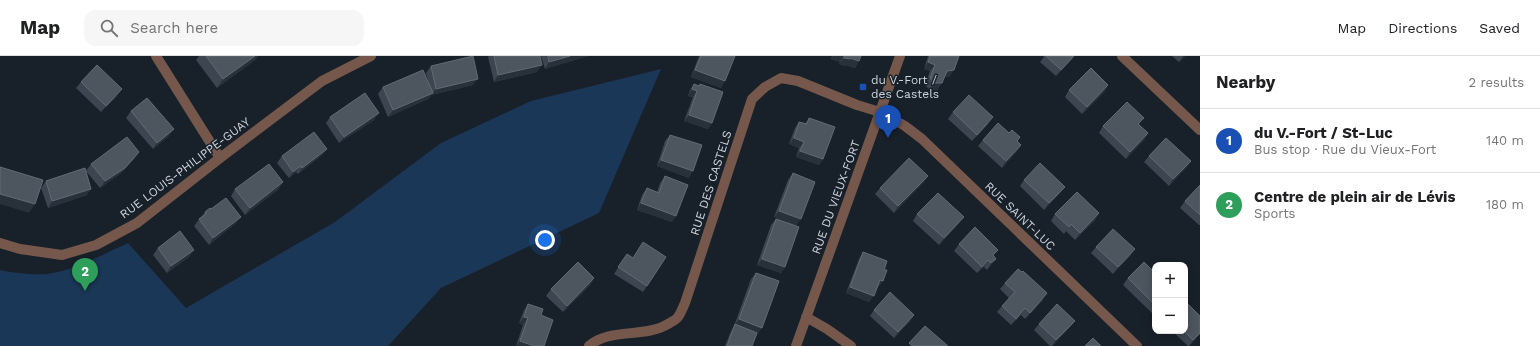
<!DOCTYPE html>
<meta charset="utf-8">
<style>
:root{--surface:#fff;--page:#f6f6f6;--text:#202124;--muted:#757577;--line:#e0e0e0;--accent:#825a36}
body{margin:0;font-family:"Work Sans",sans-serif;background:var(--page);color:var(--text)}
.controls{position:absolute;right:12px;bottom:12px;display:grid;overflow:hidden;border-radius:8px;box-shadow:0 2px 10px #0003}
.controls button{width:36px;height:36px;display:grid;place-items:center;padding:0;border:0;border-bottom:1px solid var(--line);background:var(--surface);color:var(--text);font:20px sans-serif}
.you{position:absolute;left:545px;top:184px;width:14px;height:14px;margin:-10px;border:3px solid #fff;border-radius:50%;background:#1a73e8;box-shadow:0 0 0 6px #1a73e833}
.badge{display:grid;place-items:center;width:26px;height:26px;border-radius:50%;background:var(--accent);color:#fff;font-size:13px;font-weight:700}
.pin{position:absolute;translate:-50% -33px;filter:drop-shadow(0 1px 2px #0008)}
.pin::after{content:'';position:absolute;top:21px;width:14px;height:12px;background:inherit;clip-path:polygon(0 0,100% 0,50% 100%)}
.list{margin:0;padding:0;list-style:none}
h2{display:flex;justify-content:space-between;align-items:center;height:52px;margin:0;padding:0 16px;font-size:17px}
h2 small{font-size:13px;font-weight:400;color:var(--muted)}
.list li{display:grid;grid-template-columns:26px 1fr auto;gap:12px;align-items:center;box-sizing:border-box;height:64px;padding:0 16px;border-top:1px solid var(--line)}
.list b{display:block;font-size:15px;white-space:nowrap}
.list p{margin:0;font-size:13px;white-space:nowrap;color:var(--muted)}
.list em{font-size:13px;font-style:normal;color:var(--muted)}
.icon{flex:none;width:22px;height:22px;fill:none;stroke:currentColor;stroke-width:2;stroke-linecap:round;stroke-linejoin:round}
.map{position:relative;flex:none;width:1200px;height:290px;overflow:hidden}
header{display:flex;align-items:center;gap:24px;box-sizing:border-box;height:56px;padding:0 20px;background:var(--surface);border-bottom:1px solid var(--line)}
header strong{font-size:19px}
nav{display:flex;gap:22px;margin-inline-start:auto;font-size:14px}
.search{width:280px;height:36px;background:var(--page);display:flex;align-items:center;gap:10px;box-sizing:border-box;padding:0 14px;border-radius:12px;color:var(--muted);font-size:15px}
main{display:flex}
aside{flex:1;background:var(--surface)}
.map>svg:first-child{display:block}
.green{fill:#1b3757}
.lines{fill:none;stroke-linecap:round;stroke-linejoin:round}
.minor{stroke:#75584b;stroke-width:10}
.wall{fill:#3d4650}
.shaded-wall{fill:#28303a}
.building{fill:#4d555f;stroke:#626a73}
.transit-dot{fill:#1a4fb4;stroke:#182029;stroke-width:1.5}
.labels{text-anchor:middle;stroke-width:3;stroke-linejoin:round;paint-order:stroke}
.poi-label{font-size:12px;fill:#d1d6dd;stroke:#182029;text-anchor:start}
.street-label{font-size:12px;fill:#d1d6dd;stroke:#182029}
</style>
<header>
<strong>Map</strong>
<div class="search"><svg class="icon" aria-label="search" viewBox="0 0 24 24"><circle cx="10" cy="10" r="6"/><path d="M15 15l6 6"/></svg>Search here</div>
<nav><a>Map</a><a>Directions</a><a>Saved</a></nav>
</header>
<main>
<div class="map">
<svg width="1200" height="290" viewBox="0 0 1200 290">
<rect width="100%" height="100%" fill="#182029"/>
<path class="green" d="M 661,13 L 599,157 L 441,232 L 388,290 L 0,290 L 0,214 C 13,217 34,219 47,218 C 70,216 106,197 128,187 L 186,252 L 335,166 L 441,87 L 531,45 Z"/>
<g class="lines">
<path class="minor" d="M 156,0 L 220,102
M 1122,0 L 1200,74
M 0,187 L 20,193 L 62,199 L 96,189 L 137,167 L 220,102 L 322,25 L 371,0
M 806,261 L 827,273 L 851,290
M 589,290 C 608,272 645,282 668,268 C 671,266 676,264 678,261 C 681,257 683,251 685,247 L 752,43 L 765,31 L 781,22 L 798,25 L 857,49 L 880,56 L 905,70 L 922,83 L 1137,290
M 796,290 L 900,0"/>
</g>
<path class="wall" d="M 199,0 L 258,0 L 255,4 L 217,32 L 196,4 Z
M 489,0 L 540,0 L 537,16 L 494,26 L 488,1 Z
M 541,0 L 588,0 L 545,13 Z
M 699,0 L 735,0 L 721,32 L 691,21 Z
M 832,0 L 861,0 L 855,12 L 846,9 L 845,10 L 839,8 L 840,6 L 831,3 Z
M 928,0 L 959,0 L 949,21 L 944,21 L 942,27 L 937,34 L 930,34 L 925,29 L 930,15 L 924,13 Z
M 1043,0 L 1074,0 L 1071,4 L 1056,20 L 1040,6 L 1044,1 Z
M 1172,0 L 1185,0 L 1179,6 Z
M 431,10 L 473,29 L 431,39 L 428,43 L 388,61 L 378,38 L 383,31 L 429,27 L 426,17 Z
M 81,26 L 117,40 L 101,56 L 76,32 Z
M 694,28 L 712,67 L 708,73 L 684,65 L 693,41 L 688,40 L 690,34 Z
M 1108,29 L 1104,36 L 1082,58 L 1065,41 L 1069,34 Z
M 131,55 L 169,80 L 153,93 L 126,62 Z
M 953,56 L 988,68 L 972,85 L 948,63 Z
M 330,61 L 374,64 L 339,87 L 326,67 Z
M 809,62 L 823,103 L 819,109 L 796,101 L 799,92 L 789,88 L 795,72 L 799,66 L 805,68 Z
M 1139,68 L 1148,77 L 1144,84 L 1126,103 L 1099,77 L 1103,70 Z
M 670,79 L 689,122 L 657,110 L 665,85 Z
M 983,84 L 1017,85 L 1021,89 L 1017,95 L 1002,112 L 978,90 Z
M 327,93 L 322,99 L 298,118 L 296,116 L 289,122 L 277,107 L 282,100 Z
M 139,96 L 134,103 L 120,118 L 100,132 L 86,115 L 91,108 Z
M 1149,100 L 1191,105 L 1186,112 L 1169,130 L 1144,106 Z
M 793,117 L 796,170 L 785,211 L 781,217 L 757,209 L 771,169 L 776,163 L 794,169 L 774,161 L 788,124 Z
M 665,120 L 672,166 L 637,154 L 642,139 L 647,132 L 657,136 L 660,127 Z
M 1024,124 L 1060,137 L 1044,154 L 1020,130 Z
M 46,125 L 87,139 L 48,152 L 41,132 Z
M 924,126 L 894,157 L 875,138 L 880,132 Z
M 1200,129 L 1200,169 L 1199,169 L 1180,152 L 1185,145 Z
M 235,133 L 279,133 L 245,159 L 231,140 Z
M 205,156 L 236,167 L 209,189 L 194,170 Z
M 1099,157 L 1095,164 L 1075,184 L 1066,175 L 1064,178 L 1051,165 L 1055,158 Z
M 917,158 L 959,167 L 939,189 L 913,165 Z
M 959,188 L 994,200 L 991,209 L 987,214 L 984,211 L 977,217 L 954,195 Z
M 1096,191 L 1135,193 L 1130,200 L 1113,218 L 1091,197 Z
M 158,192 L 189,201 L 167,217 L 153,199 Z
M 863,196 L 884,214 L 883,225 L 878,231 L 877,231 L 869,246 L 846,237 L 859,203 Z
M 627,198 L 647,230 L 643,236 L 614,218 Z
M 756,217 L 762,272 L 757,278 L 752,290 L 725,290 L 731,275 L 734,270 L 751,223 Z
M 1155,217 L 1155,254 L 1152,257 L 1123,229 L 1128,222 Z
M 594,222 L 590,229 L 563,256 L 546,240 L 551,233 Z
M 1005,227 L 1043,244 L 1025,263 L 1021,259 L 1011,269 L 997,256 L 1002,250 L 1009,242 L 1000,233 Z
M 528,248 L 544,290 L 516,290 L 523,269 L 519,267 L 524,254 Z
M 874,254 L 910,265 L 894,282 L 870,260 Z
M 1075,265 L 1070,271 L 1052,290 L 1050,290 L 1034,274 L 1039,268 Z
M 1172,275 L 1185,275 L 1200,278 L 1189,290 L 1188,290 Z"/>
<path class="shaded-wall" d="M 255,0 L 258,0 L 255,4 L 217,32 L 223,23 Z
M 570,0 L 588,0 L 545,13 L 549,6 Z
M 833,0 L 844,0 L 840,6 L 831,3 Z
M 1074,0 L 1071,4 L 1056,20 L 1061,14 Z
M 1183,0 L 1185,0 L 1179,6 Z
M 844,2 L 850,2 L 859,5 L 855,12 L 846,9 L 845,10 L 839,8 Z
M 928,6 L 935,9 L 930,15 L 924,13 Z
M 542,9 L 537,16 L 494,26 L 498,19 Z
M 695,14 L 725,25 L 721,32 L 691,21 Z
M 954,14 L 949,21 L 942,21 L 947,15 Z
M 478,23 L 473,29 L 431,39 L 436,33 Z
M 934,27 L 942,27 L 937,34 L 930,34 Z
M 1108,29 L 1104,36 L 1082,58 L 1087,51 Z
M 122,33 L 117,40 L 101,56 L 106,50 Z
M 692,33 L 697,35 L 693,41 L 688,40 Z
M 433,37 L 428,43 L 388,61 L 393,54 Z
M 379,57 L 374,64 L 339,87 L 344,81 Z
M 689,59 L 712,67 L 708,73 L 684,65 Z
M 993,61 L 988,68 L 972,85 L 977,79 Z
M 174,73 L 169,80 L 153,93 L 157,87 Z
M 1148,77 L 1144,84 L 1126,103 L 1130,96 Z
M 794,82 L 804,86 L 799,92 L 789,88 Z
M 1021,89 L 1017,95 L 1002,112 L 1006,105 Z
M 327,93 L 322,99 L 298,118 L 302,112 Z
M 800,95 L 823,103 L 819,109 L 796,101 Z
M 139,96 L 134,103 L 120,118 L 100,132 L 105,125 Z
M 661,104 L 693,115 L 689,122 L 657,110 Z
M 1191,105 L 1186,112 L 1169,130 L 1173,123 Z
M 301,110 L 296,116 L 289,122 L 293,116 Z
M 928,120 L 924,126 L 894,157 L 898,150 Z
M 283,126 L 279,133 L 245,159 L 250,152 Z
M 1065,131 L 1060,137 L 1044,154 L 1049,147 Z
M 91,133 L 87,139 L 48,152 L 52,145 Z
M 0,138 L 35,148 L 29,157 L 0,148 Z
M 641,147 L 676,160 L 672,166 L 637,154 Z
M 779,155 L 801,163 L 796,170 L 774,161 Z
M 1099,157 L 1095,164 L 1075,184 L 1080,177 Z
M 241,161 L 236,167 L 209,189 L 213,182 Z
M 964,161 L 959,167 L 939,189 L 944,182 Z
M 1135,193 L 1130,200 L 1113,218 L 1118,211 Z
M 194,194 L 189,201 L 167,217 L 171,210 Z
M 762,203 L 785,211 L 781,217 L 757,209 Z
M 996,203 L 991,209 L 987,214 L 991,207 Z
M 988,204 L 984,211 L 977,217 L 982,211 Z
M 594,222 L 590,229 L 563,256 L 567,250 Z
M 880,224 L 883,225 L 878,231 L 875,230 Z
M 850,231 L 874,240 L 869,246 L 846,237 Z
M 1047,237 L 1043,244 L 1025,263 L 1030,257 Z
M 1025,252 L 1021,259 L 1011,269 L 1016,263 Z
M 914,259 L 910,265 L 894,282 L 898,276 Z
M 524,261 L 528,262 L 523,269 L 519,267 Z
M 739,263 L 762,272 L 757,278 L 735,270 L 735,268 L 734,270 Z
M 1075,265 L 1070,271 L 1052,290 L 1056,284 Z
M 1200,277 L 1200,278 L 1188,290 L 1193,284 Z
M 520,285 L 534,290 L 516,290 Z"/>
<path class="building" d="M 206,0 L 255,0 L 223,23 Z
M 473,0 L 478,23 L 436,33 L 431,10 Z
M 494,0 L 540,0 L 542,9 L 498,19 Z
M 548,0 L 570,0 L 549,6 Z
M 701,0 L 735,0 L 725,25 L 695,14 Z
M 844,0 L 861,0 L 859,5 L 850,2 L 850,3 L 844,2 Z
M 930,0 L 959,0 L 954,14 L 947,15 L 942,27 L 934,27 L 930,22 L 935,9 L 928,6 Z
M 1046,0 L 1074,0 L 1061,14 Z
M 97,9 L 122,33 L 106,50 L 81,26 Z
M 1091,12 L 1108,29 L 1087,51 L 1069,34 Z
M 423,14 L 433,37 L 393,54 L 383,31 Z
M 694,28 L 699,30 L 700,28 L 723,36 L 712,67 L 689,59 L 697,35 L 692,33 Z
M 365,37 L 379,57 L 344,81 L 330,61 Z
M 969,39 L 993,61 L 977,79 L 953,56 Z
M 147,42 L 174,73 L 157,87 L 131,55 Z
M 1127,46 L 1144,62 L 1138,68 L 1148,77 L 1130,96 L 1103,70 Z
M 809,62 L 835,71 L 823,103 L 800,95 L 804,86 L 794,82 L 799,66 L 807,68 Z
M 998,67 L 1009,77 L 1012,74 L 1020,81 L 1017,85 L 1021,89 L 1006,105 L 983,84 Z
M 314,76 L 327,93 L 302,112 L 301,110 L 293,116 L 282,100 Z
M 670,79 L 702,89 L 693,115 L 661,104 Z
M 127,81 L 139,96 L 125,112 L 105,125 L 91,108 Z
M 1166,82 L 1191,105 L 1173,123 L 1149,100 Z
M 909,102 L 928,120 L 898,150 L 880,132 Z
M 1040,107 L 1065,131 L 1049,147 L 1024,124 Z
M 269,108 L 283,126 L 250,152 L 235,133 Z
M 0,111 L 43,124 L 35,148 L 0,138 Z
M 85,112 L 91,133 L 52,145 L 46,125 Z
M 793,117 L 815,126 L 801,163 L 779,155 Z
M 665,120 L 688,129 L 676,160 L 641,147 L 647,132 L 659,137 Z
M 1200,129 L 1200,159 L 1185,145 Z
M 1077,136 L 1099,157 L 1080,177 L 1071,168 L 1069,171 L 1055,158 Z
M 938,137 L 964,161 L 944,182 L 917,158 Z
M 226,142 L 241,161 L 213,182 L 199,163 L 206,158 L 205,156 L 210,152 L 211,153 Z
M 776,163 L 799,171 L 785,211 L 762,203 Z
M 975,171 L 998,194 L 993,199 L 996,203 L 991,207 L 988,204 L 982,211 L 959,188 Z
M 1113,173 L 1135,193 L 1118,211 L 1096,191 Z
M 180,175 L 194,194 L 171,210 L 158,192 Z
M 643,186 L 666,201 L 647,230 L 618,211 L 627,198 L 633,202 Z
M 863,196 L 887,205 L 884,214 L 887,214 L 883,225 L 880,224 L 874,240 L 850,231 Z
M 578,206 L 594,222 L 567,250 L 551,233 Z
M 1144,206 L 1155,217 L 1155,249 L 1128,222 Z
M 1018,213 L 1022,216 L 1023,215 L 1047,237 L 1030,257 L 1025,252 L 1016,263 L 1002,250 L 1015,236 L 1005,227 Z
M 756,217 L 779,225 L 762,272 L 739,263 Z
M 890,236 L 914,259 L 898,276 L 874,254 Z
M 1185,245 L 1200,260 L 1200,277 L 1193,284 L 1184,275 L 1185,275 Z
M 528,248 L 543,253 L 541,259 L 553,264 L 544,290 L 534,290 L 520,285 L 528,262 L 524,261 Z
M 1057,248 L 1075,265 L 1056,284 L 1039,268 Z
M 735,268 L 757,277 L 752,290 L 727,290 Z
M 925,270 L 948,290 L 912,290 L 909,287 Z
M 1093,282 L 1101,290 L 1085,290 Z"/>
<rect class="transit-dot" x="859" y="27" width="8" height="8" rx="2"/>
<g class="labels">
<g class="poi-label">
<text x="871" y="28">du V.-Fort /<tspan x="871" dy="14">des Castels</tspan></text>
</g>
<g class="street-label">
<text transform="translate(185 112) rotate(-37)" y="4">RUE LOUIS-PHILIPPE-GUAY</text>
<text transform="translate(711 127) rotate(-72)" y="4">RUE DES CASTELS</text>
<text transform="translate(836 141) rotate(-70)" y="4">RUE DU VIEUX-FORT</text>
<text transform="translate(1020 160) rotate(44)" y="4">RUE SAINT-LUC</text>
</g>
</g>
</svg>
<div class="controls">
<button>+</button>
<button>−</button>
</div>
<div class="you"></div>
<div class="pin badge" style="left:888px;top:82px;background:#1a4fb4">1</div>
<div class="pin badge" style="left:85px;top:235px;background:#2e9e5b">2</div>
</div>
<aside>
<h2>Nearby<small>2 results</small></h2>
<ul class="list">
<li><span class="badge" style="background:#1a4fb4">1</span><div><b>du V.-Fort / St-Luc</b><p>Bus stop · Rue du Vieux-Fort</p></div><em>140 m</em></li>
<li><span class="badge" style="background:#2e9e5b">2</span><div><b>Centre de plein air de Lévis</b><p>Sports</p></div><em>180 m</em></li>
</ul>
</aside>
</main>
